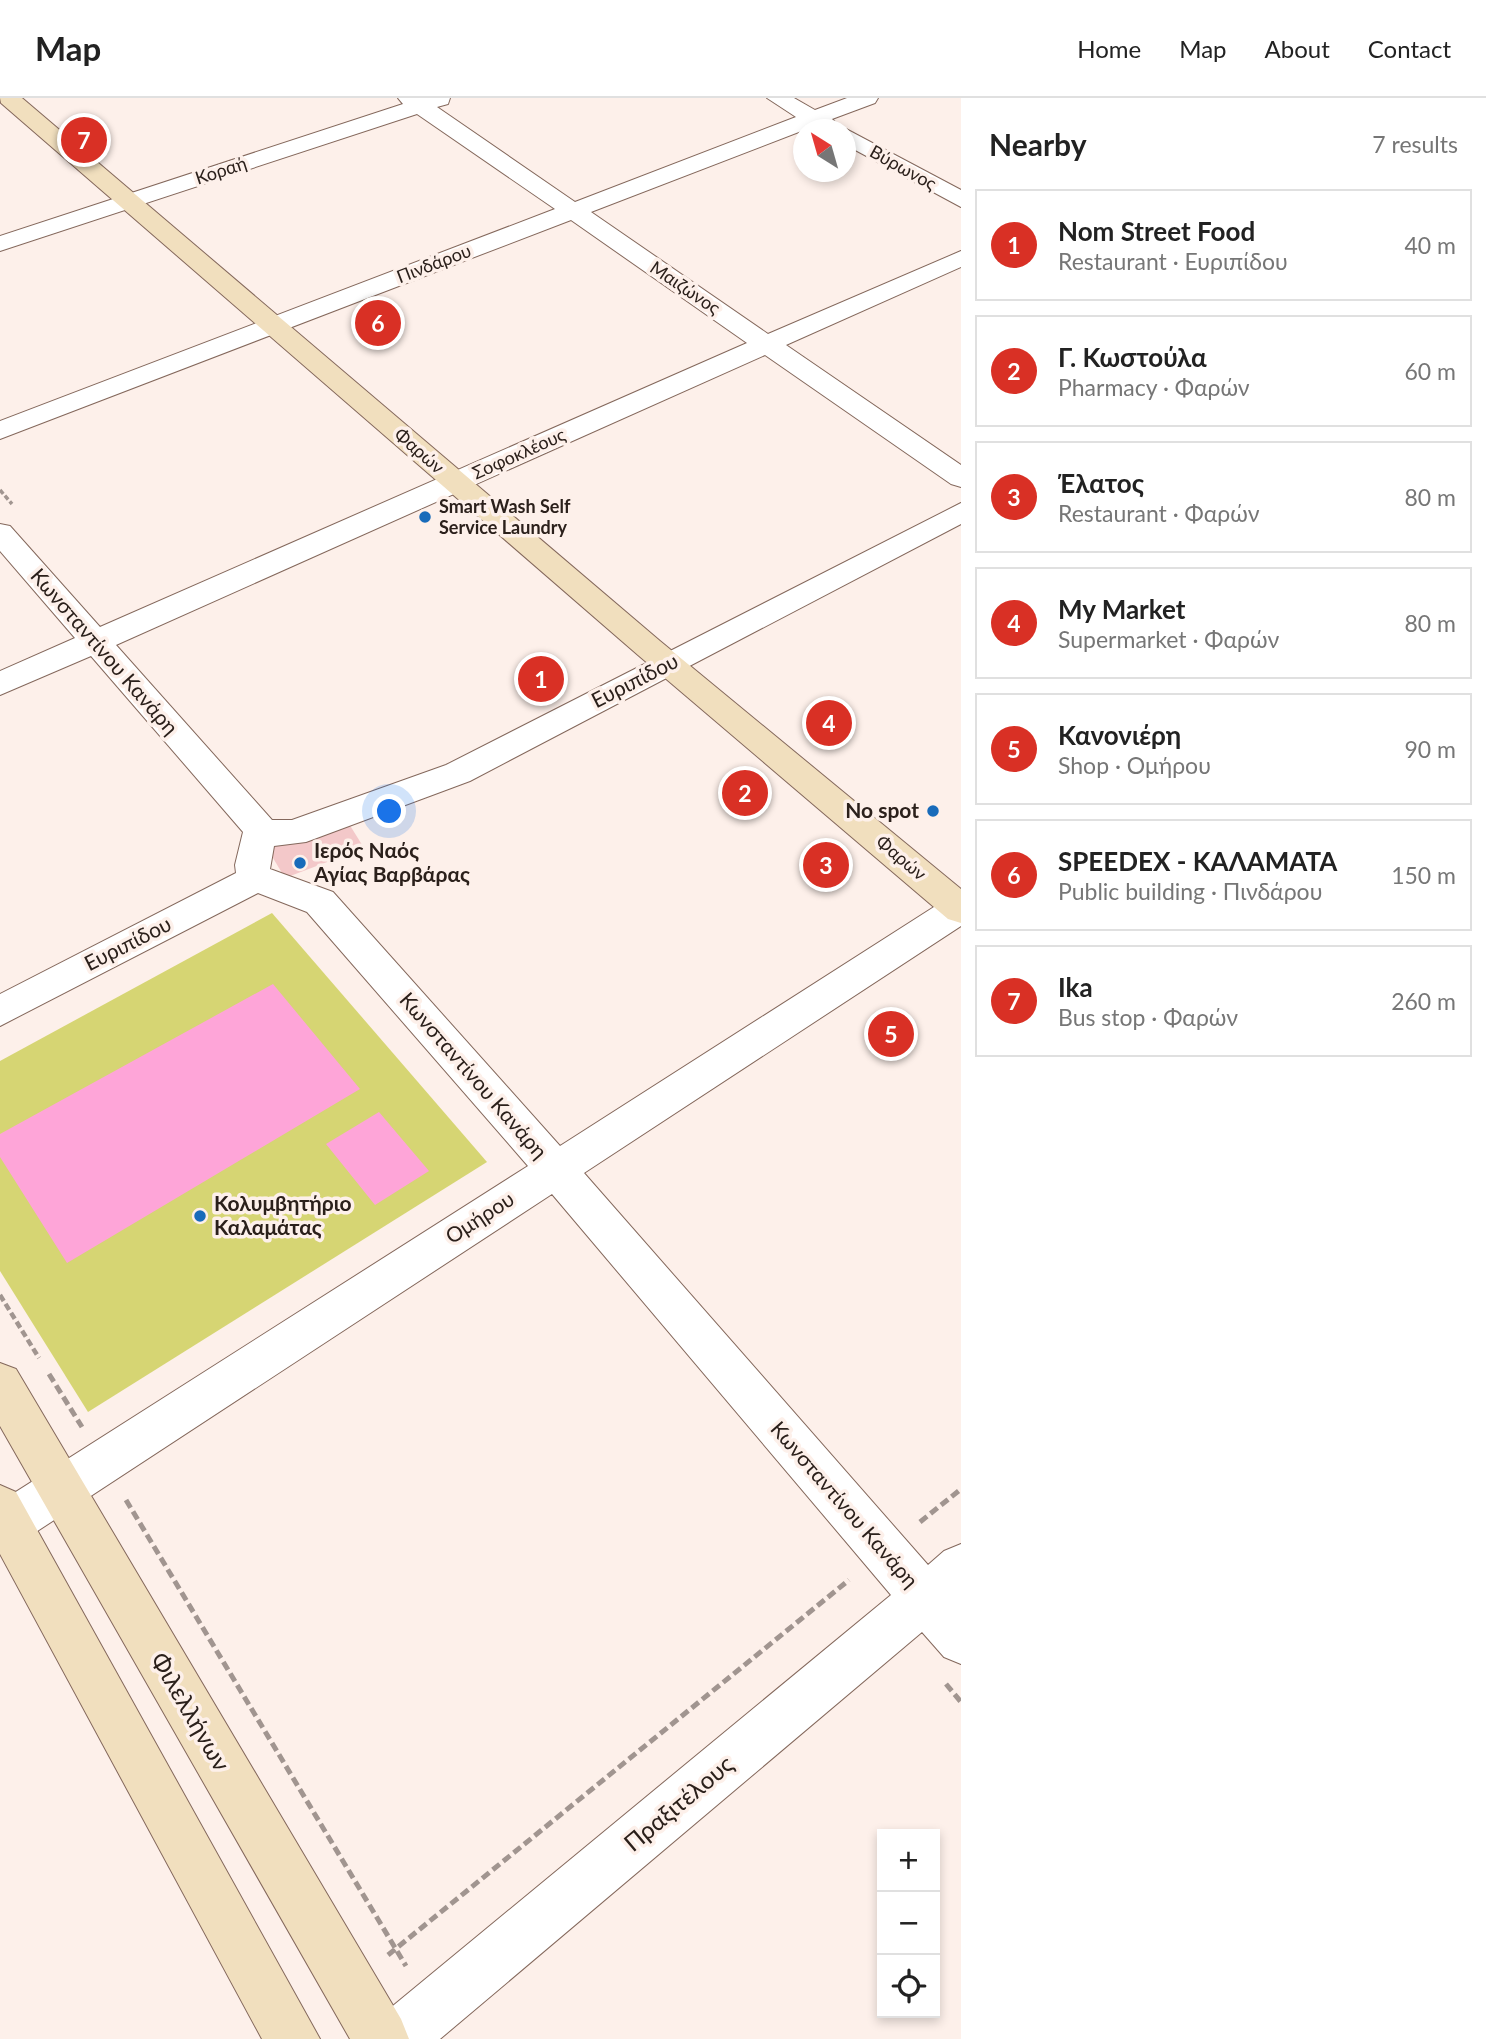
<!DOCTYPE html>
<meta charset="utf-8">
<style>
:root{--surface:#fff;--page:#f6f6f6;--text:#222;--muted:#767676;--line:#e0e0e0;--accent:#d93025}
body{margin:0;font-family:Lato,sans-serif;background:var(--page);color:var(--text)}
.controls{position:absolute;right:21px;bottom:21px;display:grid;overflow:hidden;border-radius:0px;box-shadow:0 4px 10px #0003}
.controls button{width:63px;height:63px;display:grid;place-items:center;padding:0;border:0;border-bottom:2px solid var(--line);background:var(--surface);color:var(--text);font:35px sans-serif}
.compass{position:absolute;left:793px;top:21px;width:63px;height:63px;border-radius:50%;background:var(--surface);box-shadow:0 4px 10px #0003;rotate:323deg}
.you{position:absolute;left:390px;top:714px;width:24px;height:24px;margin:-18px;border:5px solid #fff;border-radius:50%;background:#1a73e8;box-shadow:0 0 0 10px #1a73e833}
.badge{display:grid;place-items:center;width:46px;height:46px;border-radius:50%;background:var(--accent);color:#fff;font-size:23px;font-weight:700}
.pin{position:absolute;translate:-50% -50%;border:4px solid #fff;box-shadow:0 2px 7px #0006}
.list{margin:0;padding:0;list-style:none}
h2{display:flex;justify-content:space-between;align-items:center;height:91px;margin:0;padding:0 28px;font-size:30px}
h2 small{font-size:23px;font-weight:400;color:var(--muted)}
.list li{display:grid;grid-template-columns:46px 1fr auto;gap:21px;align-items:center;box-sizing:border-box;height:112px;margin:0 14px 14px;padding:0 14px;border:2px solid var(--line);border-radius:0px}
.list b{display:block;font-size:26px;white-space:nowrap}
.list p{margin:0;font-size:23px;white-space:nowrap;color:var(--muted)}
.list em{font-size:23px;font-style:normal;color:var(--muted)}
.icon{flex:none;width:38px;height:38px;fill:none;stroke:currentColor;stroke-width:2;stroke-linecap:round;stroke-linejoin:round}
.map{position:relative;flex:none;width:961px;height:1941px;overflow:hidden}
header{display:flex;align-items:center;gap:42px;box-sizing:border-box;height:98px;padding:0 35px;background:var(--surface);border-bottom:2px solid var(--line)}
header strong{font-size:33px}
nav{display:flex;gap:38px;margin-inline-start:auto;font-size:24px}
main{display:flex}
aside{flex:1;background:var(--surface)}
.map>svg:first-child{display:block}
.green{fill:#d6d573}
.water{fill:#fea5d8}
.building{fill:#f3c8c9}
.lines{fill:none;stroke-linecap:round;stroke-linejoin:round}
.street-casing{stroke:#84685c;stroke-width:2}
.secondary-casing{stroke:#84685c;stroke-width:2}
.path-far2{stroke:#a19590;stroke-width:3.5;stroke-dasharray:5 2.5;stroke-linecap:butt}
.path-far1{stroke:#a19590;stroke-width:4.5;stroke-dasharray:7 3.5;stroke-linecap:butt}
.path{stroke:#a19590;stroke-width:5;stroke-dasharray:9 4.5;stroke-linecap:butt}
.street{fill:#fff;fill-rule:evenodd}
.secondary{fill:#f1dfbe;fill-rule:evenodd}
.poi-dot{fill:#186bba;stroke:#fdf0ea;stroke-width:2.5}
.labels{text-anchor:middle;stroke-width:7;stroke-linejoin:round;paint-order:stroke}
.far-street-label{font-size:18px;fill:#2b201b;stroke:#fdf0ea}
.far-poi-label{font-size:18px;font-weight:bold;fill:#2b201b;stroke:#fdf0ea;text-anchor:start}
.street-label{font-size:21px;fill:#2b201b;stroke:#fdf0ea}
.poi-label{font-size:21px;font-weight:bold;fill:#2b201b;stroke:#fdf0ea;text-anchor:start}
.near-street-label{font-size:24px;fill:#2b201b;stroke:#fdf0ea}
</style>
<header>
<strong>Map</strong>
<nav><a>Home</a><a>Map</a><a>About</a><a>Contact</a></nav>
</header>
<main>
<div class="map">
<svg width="961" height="1941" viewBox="0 0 961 1941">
<rect width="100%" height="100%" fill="#fdf0ea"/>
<path class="green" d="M 272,815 L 487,1064 L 88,1314 L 0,1173 L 0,963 Z"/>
<path class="water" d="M 273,886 L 360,991 L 67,1165 L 0,1059 L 0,1036 Z
M 379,1014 L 429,1073 L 375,1107 L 326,1046 Z"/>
<path class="building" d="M 346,721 L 364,750 L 285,780 L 267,750 Z"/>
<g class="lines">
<g class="street-casing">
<path id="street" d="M 398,0 L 450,0 L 448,6 L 437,9 L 575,104 L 796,19 L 767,0 L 794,0 L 815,12 L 847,0 L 878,0 L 875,5 L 832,21 L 840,29 L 838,32 L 812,29 L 804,32 L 591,114 L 768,236 L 961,153 L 961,169 L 786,247 L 961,367 L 961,389 L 951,386 L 765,257 L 116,547 L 272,722 L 292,722 L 446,667 L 961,405 L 961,426 L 470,683 L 306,744 L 274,748 L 270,771 L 333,794 L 560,1048 L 948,800 L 961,796 L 961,828 L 584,1075 L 928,1467 L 944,1453 L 961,1446 L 961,1566 L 944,1559 L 922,1534 L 440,1941 L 369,1941 L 377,1921 L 891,1497 L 552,1096 L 16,1447 L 0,1454 L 0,1404 L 528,1068 L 307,814 L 258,795 L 0,928 L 0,896 L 236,775 L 235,767 L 243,734 L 91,558 L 0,597 L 0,573 L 75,540 L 0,453 L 0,426 L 10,428 L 100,529 L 747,245 L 571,122 L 0,341 L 0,323 L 555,111 L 417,16 L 0,153 L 0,138 L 403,6 Z
M 846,31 L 961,92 L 961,109 L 846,47 Z"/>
</g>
<g class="secondary-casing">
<path id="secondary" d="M 0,0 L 22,0 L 660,543 L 961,791 L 961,825 L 948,821 L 638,557 L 1,5 Z
M 0,1265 L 16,1271 L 401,1921 L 409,1941 L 350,1941 L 0,1328 Z
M 0,1387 L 16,1394 L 320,1941 L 262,1941 L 0,1456 Z"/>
</g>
<path class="path-far2" d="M 0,392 L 12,406"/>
<path class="path-far1" d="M 0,1197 L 39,1260"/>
<path class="path" d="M 49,1276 L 82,1329
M 126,1402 L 406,1868
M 920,1424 L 961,1391
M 946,1586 L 961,1604
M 388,1857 L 849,1482"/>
<use href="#street" class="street"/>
<use href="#secondary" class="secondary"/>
</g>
<g class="poi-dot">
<circle cx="425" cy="419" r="7"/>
<circle cx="933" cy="713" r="7"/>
<circle cx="300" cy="765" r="7"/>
<circle cx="200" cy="1118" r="7"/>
</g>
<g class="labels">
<g class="far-street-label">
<text transform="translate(903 70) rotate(29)" y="6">Βύρωνος</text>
<text transform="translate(221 73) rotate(-18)" y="6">Κοραή</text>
<text transform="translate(434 166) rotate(-21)" y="6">Πινδάρου</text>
<text transform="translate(685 190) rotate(34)" y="6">Μαιζώνος</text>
<text transform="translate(419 353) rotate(41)" y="6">Φαρών</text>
<text transform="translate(519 356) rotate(-24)" y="6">Σοφοκλέους</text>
<text transform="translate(901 760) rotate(40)" y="6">Φαρών</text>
</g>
<g class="far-poi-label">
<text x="439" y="415">Smart Wash Self<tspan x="439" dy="21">Service Laundry</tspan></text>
</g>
<g class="street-label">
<text transform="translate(104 554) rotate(49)" y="7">Κωνσταντίνου Κανάρη</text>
<text transform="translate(635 583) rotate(-27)" y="7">Ευριπίδου</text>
<text transform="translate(128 846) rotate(-27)" y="7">Ευριπίδου</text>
<text transform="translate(473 978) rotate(49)" y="7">Κωνσταντίνου Κανάρη</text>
<text transform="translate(480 1120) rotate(-33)" y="7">Ομήρου</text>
<text transform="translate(844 1407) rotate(49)" y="7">Κωνσταντίνου Κανάρη</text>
</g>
<g class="poi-label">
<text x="919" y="720" text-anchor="end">No spot</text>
<text x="314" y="760">Ιερός Ναός<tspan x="314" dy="24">Αγίας Βαρβάρας</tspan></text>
<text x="214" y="1113">Κολυμβητήριο<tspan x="214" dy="24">Καλαμάτας</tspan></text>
</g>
<g class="near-street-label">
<text transform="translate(190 1614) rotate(60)" y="8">Φιλελλήνων</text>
<text transform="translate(679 1706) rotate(-40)" y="8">Πραξιτέλους</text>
</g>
</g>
</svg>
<div class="controls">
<button>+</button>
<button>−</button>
<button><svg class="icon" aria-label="locate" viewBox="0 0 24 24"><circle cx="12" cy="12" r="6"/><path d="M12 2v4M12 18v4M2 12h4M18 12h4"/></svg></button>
</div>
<svg class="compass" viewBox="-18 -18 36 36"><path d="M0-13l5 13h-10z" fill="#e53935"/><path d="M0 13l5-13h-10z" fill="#767676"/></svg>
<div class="you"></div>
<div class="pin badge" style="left:541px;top:581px">1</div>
<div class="pin badge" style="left:745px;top:695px">2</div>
<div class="pin badge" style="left:826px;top:767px">3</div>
<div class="pin badge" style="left:829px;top:625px">4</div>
<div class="pin badge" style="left:891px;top:936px">5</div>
<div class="pin badge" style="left:378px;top:225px">6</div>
<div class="pin badge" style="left:84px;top:42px">7</div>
</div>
<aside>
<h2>Nearby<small>7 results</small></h2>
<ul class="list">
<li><span class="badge">1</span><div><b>Nom Street Food</b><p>Restaurant · Ευριπίδου</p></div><em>40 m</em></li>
<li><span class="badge">2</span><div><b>Γ. Κωστούλα</b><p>Pharmacy · Φαρών</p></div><em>60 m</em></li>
<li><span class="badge">3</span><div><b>Έλατος</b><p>Restaurant · Φαρών</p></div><em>80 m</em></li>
<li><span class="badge">4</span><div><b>My Market</b><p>Supermarket · Φαρών</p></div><em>80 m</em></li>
<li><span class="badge">5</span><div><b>Κανονιέρη</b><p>Shop · Ομήρου</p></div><em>90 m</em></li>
<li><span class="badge">6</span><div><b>SPEEDEX - ΚΑΛΑΜΑΤΑ</b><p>Public building · Πινδάρου</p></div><em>150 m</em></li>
<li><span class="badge">7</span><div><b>Ika</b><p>Bus stop · Φαρών</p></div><em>260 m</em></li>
</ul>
</aside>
</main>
